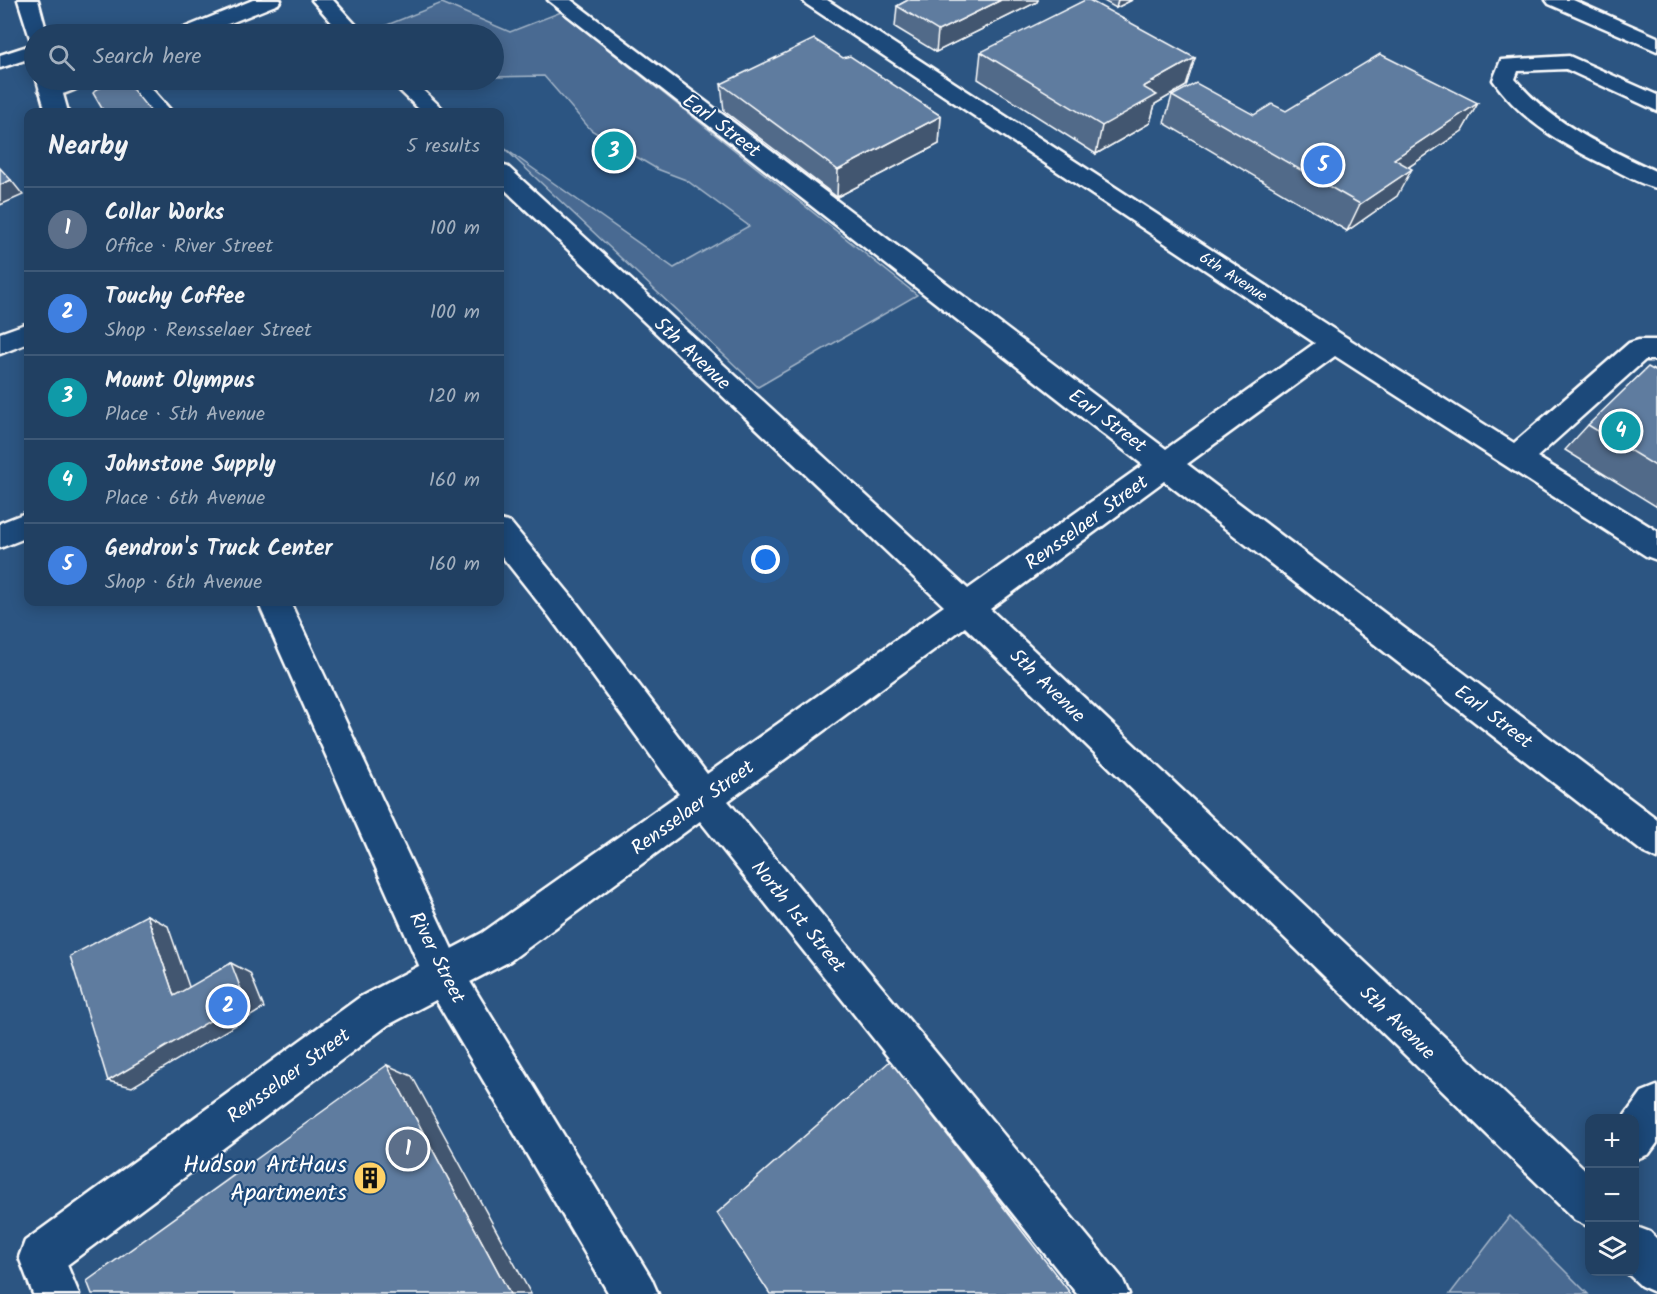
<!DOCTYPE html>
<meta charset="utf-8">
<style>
:root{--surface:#214062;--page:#2d4b6b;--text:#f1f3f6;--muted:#a2afbe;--line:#3e5977;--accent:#ffd166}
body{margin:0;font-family:Kalam,sans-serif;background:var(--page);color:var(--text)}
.controls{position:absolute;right:18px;bottom:18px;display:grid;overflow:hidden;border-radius:12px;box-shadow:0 3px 15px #0003}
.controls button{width:54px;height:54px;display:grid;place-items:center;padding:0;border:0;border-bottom:2px solid var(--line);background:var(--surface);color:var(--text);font:30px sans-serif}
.you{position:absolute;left:766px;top:560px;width:21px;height:21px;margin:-15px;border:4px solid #fff;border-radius:50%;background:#1a73e8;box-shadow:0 0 0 9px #1a73e833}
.badge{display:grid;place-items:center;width:39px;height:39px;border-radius:50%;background:var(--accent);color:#fff;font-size:20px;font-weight:700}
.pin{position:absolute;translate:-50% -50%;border:3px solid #fff;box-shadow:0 2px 6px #0006}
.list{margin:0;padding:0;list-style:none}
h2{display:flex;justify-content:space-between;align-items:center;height:78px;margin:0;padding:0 24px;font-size:26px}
h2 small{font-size:20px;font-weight:400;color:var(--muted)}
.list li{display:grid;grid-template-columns:39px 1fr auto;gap:18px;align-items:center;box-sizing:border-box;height:84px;padding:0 24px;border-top:2px solid var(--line)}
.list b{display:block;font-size:22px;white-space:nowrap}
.list p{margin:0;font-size:20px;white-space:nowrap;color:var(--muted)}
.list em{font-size:20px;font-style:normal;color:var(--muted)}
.icon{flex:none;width:33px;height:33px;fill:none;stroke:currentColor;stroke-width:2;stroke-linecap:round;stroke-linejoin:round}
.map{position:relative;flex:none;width:1657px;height:1294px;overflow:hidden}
.search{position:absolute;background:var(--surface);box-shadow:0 3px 15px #0003;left:24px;top:24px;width:480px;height:66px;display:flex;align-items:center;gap:15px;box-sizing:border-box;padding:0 21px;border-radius:33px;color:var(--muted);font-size:22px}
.panel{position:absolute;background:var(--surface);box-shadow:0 3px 15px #0003;left:24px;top:108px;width:480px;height:498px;border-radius:12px}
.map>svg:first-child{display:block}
.green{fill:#486b92;stroke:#a4b5c8;stroke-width:1.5}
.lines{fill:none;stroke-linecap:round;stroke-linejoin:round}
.minor-casing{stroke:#fff;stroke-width:5}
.major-casing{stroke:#fff;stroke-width:5}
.minor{fill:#1f4a7a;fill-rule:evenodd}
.major{fill:#1f4a7a;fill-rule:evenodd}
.wall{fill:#516b89;stroke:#fff;stroke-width:1.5}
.shaded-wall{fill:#42576f;stroke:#fff;stroke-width:1.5}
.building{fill:#5e7c9f;stroke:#fff;stroke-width:1.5}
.labels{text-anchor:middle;stroke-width:4.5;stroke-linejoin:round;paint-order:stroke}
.far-street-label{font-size:16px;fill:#fff;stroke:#1f4a7a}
.street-label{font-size:20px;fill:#fff;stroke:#1f4a7a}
.near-poi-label{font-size:24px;fill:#fff;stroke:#1f4a7a;text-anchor:end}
</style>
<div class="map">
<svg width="1657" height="1294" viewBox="0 0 1657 1294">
<rect width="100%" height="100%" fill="#2c5582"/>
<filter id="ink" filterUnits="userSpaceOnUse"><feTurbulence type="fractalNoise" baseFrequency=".0167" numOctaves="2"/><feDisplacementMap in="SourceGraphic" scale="12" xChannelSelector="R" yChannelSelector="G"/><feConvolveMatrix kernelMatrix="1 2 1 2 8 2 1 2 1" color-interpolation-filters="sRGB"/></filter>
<g filter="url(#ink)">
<path class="green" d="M 442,3 L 510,32 L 561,12 L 917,295 L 758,387 L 504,148 L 674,268 L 749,226 L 686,180 L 657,169 L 591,130 L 544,76 L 494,77 L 494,34 L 383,34 L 377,29 Z
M 1510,1216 L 1588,1294 L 1450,1294 Z"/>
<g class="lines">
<g class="minor-casing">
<path id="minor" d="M 253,0 L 281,0 L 278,4 L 203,34 L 175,34 L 179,30 Z
M 312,0 L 333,0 L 364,34 L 342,34 Z
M 548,0 L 571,0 L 1166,449 L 1315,343 L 806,4 L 803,0 L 827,0 L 1344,336 L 1514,443 L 1629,343 L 1639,340 L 1657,340 L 1657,360 L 1645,360 L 1537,457 L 1657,531 L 1657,560 L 1646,556 L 1335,356 L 1187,464 L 1657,819 L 1657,859 L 1644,853 L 1164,481 L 990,609 L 1590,1174 L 1590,1227 L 1575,1220 L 965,627 L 728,801 L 1122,1278 L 1129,1294 L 1077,1294 L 700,821 L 510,961 L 388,1025 L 67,1265 L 79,1294 L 33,1294 L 19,1257 L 25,1241 L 360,997 L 482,933 L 679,794 L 550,617 L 500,554 L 500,520 L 511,523 L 572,597 L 707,774 L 944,606 L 500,185 L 500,165 L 508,167 L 968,589 L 1143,465 Z
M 1546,0 L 1573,0 L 1657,37 L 1657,51 L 1549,4 Z
M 34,44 L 34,57 L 0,68 L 0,55 Z
M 1569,56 L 1657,95 L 1657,111 L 1566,69 L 1518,71 L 1515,79 C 1553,125 1605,147 1657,172 L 1657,188 C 1642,185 1628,177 1615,170 C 1568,148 1523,123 1493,80 L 1501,60 Z
M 57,80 L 87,80 C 79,91 55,98 42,95 L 39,90 L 42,85 Z
M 121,80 L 144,80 L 172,112 L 149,112 Z
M 389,80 L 412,80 L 446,112 L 422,112 Z
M 28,323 L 28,343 L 0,354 L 0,333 Z
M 28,512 L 28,537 L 0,548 L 0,523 Z
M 1657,1086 L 1657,1143 L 1649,1154 L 1634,1160 L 1634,1118 L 1623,1118 L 1642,1092 Z
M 1634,1226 L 1650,1232 L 1657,1239 L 1657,1293 L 1641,1286 L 1626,1272 L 1634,1272 Z"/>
</g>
<g class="major-casing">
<path id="major" d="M 18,0 L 38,0 L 47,34 L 34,34 L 34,40 L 30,38 Z
M 37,80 L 59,80 L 68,112 L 46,112 Z
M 258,602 L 290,602 L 458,962 L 651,1278 L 658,1294 L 609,1294 L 430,990 Z"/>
</g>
<use href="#minor" class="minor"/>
<use href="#major" class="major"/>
</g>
<path class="wall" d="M 908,0 L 1038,0 L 1037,2 L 936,52 L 895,27 L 897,6 Z
M 1102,0 L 1132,0 L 1116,8 Z
M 981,52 L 1195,58 L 1186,86 L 1155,104 L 1150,123 L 1096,154 L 978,79 Z
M 843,58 L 941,116 L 939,144 L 837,197 L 724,111 L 721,84 Z
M 1172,96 L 1254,115 L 1286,111 L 1478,103 L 1462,131 L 1409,167 L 1397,196 L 1347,231 L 1164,123 Z
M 1657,372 L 1657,507 L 1565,450 L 1588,425 Z"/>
<path class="shaded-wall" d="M 1001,0 L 1038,0 L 1037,2 L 936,52 L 938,31 Z
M 1118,0 L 1132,0 L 1116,8 Z
M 1195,58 L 1186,86 L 1155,104 L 1150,123 L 1096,154 L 1102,126 L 1143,87 Z
M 1478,103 L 1462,131 L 1380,186 L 1394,159 Z
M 941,116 L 939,144 L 837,197 L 838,170 Z
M 1412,169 L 1397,196 L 1347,231 L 1360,204 Z
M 11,180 L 23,195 L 0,205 L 0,185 Z
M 147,915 L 168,926 L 195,1004 L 174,996 Z
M 231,963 L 250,973 L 264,1008 L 132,1087 L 108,1081 Z
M 387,1065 L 412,1076 L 531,1294 L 510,1294 Z"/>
<path class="building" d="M 908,0 L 1001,0 L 938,31 L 897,6 Z
M 1085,0 L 1089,0 L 1195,58 L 1143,87 L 1157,95 L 1102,126 L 981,52 Z
M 814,39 L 843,58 L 850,56 L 941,116 L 838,170 L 721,84 Z
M 1380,54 L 1478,103 L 1394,159 L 1412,169 L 1360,204 L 1172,96 L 1196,83 L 1254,115 L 1272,104 L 1286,111 Z
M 122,80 L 125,80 L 151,112 L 104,112 L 93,93 L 97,89 Z
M 0,168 L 11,180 L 0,185 Z
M 1648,367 L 1657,372 L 1657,467 L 1588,425 Z
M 147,915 L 174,996 L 231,963 L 245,1000 L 108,1081 L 70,956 Z
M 890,1061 L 1071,1294 L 770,1294 L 717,1213 Z
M 387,1065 L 510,1294 L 92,1294 L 87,1281 Z"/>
</g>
<defs>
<g id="building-disc" transform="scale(1.725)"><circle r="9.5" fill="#ffd166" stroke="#1f4a7a"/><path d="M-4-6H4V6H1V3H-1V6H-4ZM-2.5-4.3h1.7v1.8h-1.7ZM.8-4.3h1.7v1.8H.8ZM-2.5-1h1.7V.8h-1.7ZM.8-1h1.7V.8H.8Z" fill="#111"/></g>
</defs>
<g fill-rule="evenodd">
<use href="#building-disc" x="370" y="1178"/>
</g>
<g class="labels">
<g class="far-street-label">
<text transform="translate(1234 276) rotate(33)" y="6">6th Avenue</text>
</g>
<g class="street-label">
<text transform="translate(722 125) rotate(37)" y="7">Earl Street</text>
<text transform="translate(693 353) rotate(43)" y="7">5th Avenue</text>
<text transform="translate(1108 420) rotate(37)" y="7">Earl Street</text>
<text transform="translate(1086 522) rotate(-36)" y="7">Rensselaer Street</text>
<text transform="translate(1048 685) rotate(44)" y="7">5th Avenue</text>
<text transform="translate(1494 716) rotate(37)" y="7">Earl Street</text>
<text transform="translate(692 807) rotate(-36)" y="7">Rensselaer Street</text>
<text transform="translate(799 916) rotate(51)" y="7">North 1st Street</text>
<text transform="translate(438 957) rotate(63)" y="7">River Street</text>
<text transform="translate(1398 1022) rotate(44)" y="7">5th Avenue</text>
<text transform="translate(288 1075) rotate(-36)" y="7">Rensselaer Street</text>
</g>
<g class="near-poi-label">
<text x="347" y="1172">Hudson ArtHaus<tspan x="347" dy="28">Apartments</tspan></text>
</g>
</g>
</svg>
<div class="controls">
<button>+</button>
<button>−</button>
<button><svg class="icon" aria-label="layers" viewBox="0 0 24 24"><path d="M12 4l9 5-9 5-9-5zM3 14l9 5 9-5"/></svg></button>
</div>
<div class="you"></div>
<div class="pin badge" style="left:408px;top:1149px;background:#5c6f8a">1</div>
<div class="pin badge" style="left:228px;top:1006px;background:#3f7fe0">2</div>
<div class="pin badge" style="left:614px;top:151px;background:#0f9aa8">3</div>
<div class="pin badge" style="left:1621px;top:431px;background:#0f9aa8">4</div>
<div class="pin badge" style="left:1323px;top:165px;background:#3f7fe0">5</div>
<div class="search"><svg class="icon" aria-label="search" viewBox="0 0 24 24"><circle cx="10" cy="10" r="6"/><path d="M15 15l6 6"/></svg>Search here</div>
<section class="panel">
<h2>Nearby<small>5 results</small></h2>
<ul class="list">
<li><span class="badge" style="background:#5c6f8a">1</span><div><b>Collar Works</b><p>Office · River Street</p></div><em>100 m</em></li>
<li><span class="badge" style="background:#3f7fe0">2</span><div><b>Touchy Coffee</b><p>Shop · Rensselaer Street</p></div><em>100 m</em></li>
<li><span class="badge" style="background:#0f9aa8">3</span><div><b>Mount Olympus</b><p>Place · 5th Avenue</p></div><em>120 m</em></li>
<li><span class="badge" style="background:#0f9aa8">4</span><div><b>Johnstone Supply</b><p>Place · 6th Avenue</p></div><em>160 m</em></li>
<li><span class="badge" style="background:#3f7fe0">5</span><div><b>Gendron's Truck Center</b><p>Shop · 6th Avenue</p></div><em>160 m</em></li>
</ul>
</section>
</div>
